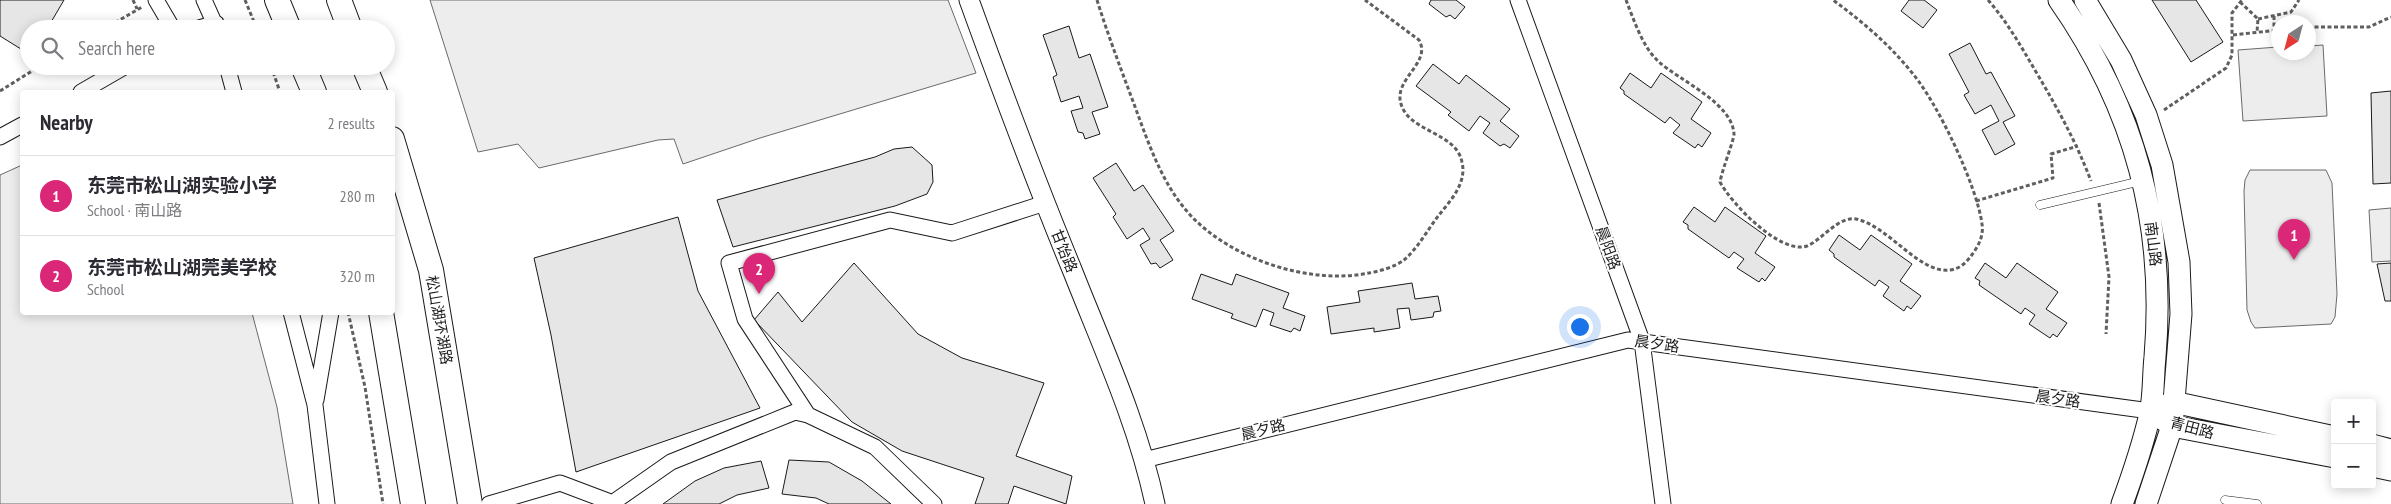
<!DOCTYPE html>
<meta charset="utf-8">
<style>
:root{--surface:#fff;--page:#f7f7f7;--text:#2b2b33;--muted:#7c7c81;--line:#e1e1e2;--accent:#db2777}
body{margin:0;font-family:"PT Sans Narrow","Noto Sans SC",sans-serif;background:var(--page);color:var(--text)}
.controls{position:absolute;right:15px;bottom:15px;display:grid;overflow:hidden;border-radius:5px;box-shadow:0 2px 12px #0003}
.controls button{width:45px;height:45px;display:grid;place-items:center;padding:0;border:0;border-bottom:1px solid var(--line);background:var(--surface);color:var(--text);font:25px sans-serif}
.compass{position:absolute;left:2271px;top:15px;width:45px;height:45px;border-radius:50%;background:var(--surface);box-shadow:0 2px 12px #0003;rotate:216deg}
.you{position:absolute;left:1579px;top:326px;width:18px;height:18px;margin:-12px;border:4px solid #fff;border-radius:50%;background:#1a73e8;box-shadow:0 0 0 8px #1a73e833}
.badge{display:grid;place-items:center;width:32px;height:32px;border-radius:50%;background:var(--accent);color:#fff;font-size:16px;font-weight:700}
.pin{position:absolute;translate:-50% -41px;filter:drop-shadow(0 1px 2px #0008)}
.pin::after{content:'';position:absolute;top:26px;width:18px;height:15px;background:inherit;clip-path:polygon(0 0,100% 0,50% 100%)}
.list{margin:0;padding:0;list-style:none}
h2{display:flex;justify-content:space-between;align-items:center;height:65px;margin:0;padding:0 20px;font-size:21px}
h2 small{font-size:16px;font-weight:400;color:var(--muted)}
.list li{display:grid;grid-template-columns:32px 1fr auto;gap:15px;align-items:center;box-sizing:border-box;height:80px;padding:0 20px;border-top:1px solid var(--line)}
.list b{display:block;font-size:19px;white-space:nowrap}
.list p{margin:0;font-size:16px;white-space:nowrap;color:var(--muted)}
.list em{font-size:16px;font-style:normal;color:var(--muted)}
.icon{flex:none;width:28px;height:28px;fill:none;stroke:currentColor;stroke-width:2;stroke-linecap:round;stroke-linejoin:round}
.map{position:relative;flex:none;width:2391px;height:504px;overflow:hidden}
.search{position:absolute;background:var(--surface);box-shadow:0 2px 12px #0003;left:20px;top:20px;width:375px;height:55px;display:flex;align-items:center;gap:12px;box-sizing:border-box;padding:0 18px;border-radius:28px;color:var(--muted);font-size:19px}
.panel{position:absolute;background:var(--surface);box-shadow:0 2px 12px #0003;left:20px;top:90px;width:375px;height:225px;border-radius:5px}
.map>svg:first-child{display:block}
.built{fill:#ededed;stroke:#6a6a6a}
.building{fill:#e6e6e6;stroke:#1a1a1a}
.lines{fill:none;stroke-linecap:round;stroke-linejoin:round}
.service-casing{stroke:#1a1a1a;stroke-width:9}
.minor-casing{stroke:#1a1a1a;stroke-width:17}
.tertiary-casing{stroke:#1a1a1a;stroke-width:21}
.secondary-casing{stroke:#1a1a1a;stroke-width:23}
.primary-casing{stroke:#1a1a1a;stroke-width:26}
.path{stroke:#5f5f5f;stroke-width:3;stroke-dasharray:4 2.5;stroke-linecap:butt}
.service{stroke:#fff;stroke-width:8}
.minor{stroke:#fff;stroke-width:15}
.tertiary{stroke:#fff;stroke-width:19}
.secondary{stroke:#fff;stroke-width:21}
.primary{stroke:#fff;stroke-width:24}
.labels{text-anchor:middle;stroke-width:4;stroke-linejoin:round;paint-order:stroke}
.street-label{font-size:15px;fill:#1a1a1a;stroke:#fff}
</style>
<div class="map">
<svg width="2391" height="504" viewBox="0 0 2391 504">
<rect width="100%" height="100%" fill="#fff"/>
<path class="built" d="M 430,0 L 948,0 L 976,73 L 760,138 L 683,164 L 674,139 L 658,140 L 539,168 L 518,144 L 478,152 Z
M 2323,45 L 2327,116 L 2243,121 L 2238,50 L 2278,47 L 2278,52 L 2308,52 L 2309,46 Z
M 22,165 L 22,312 L 252,313 L 277,407 L 293,504 L 0,504 L 0,175 Z
M 2250,170 L 2326,170 L 2332,183 L 2337,294 L 2335,317 L 2331,324 L 2255,328 L 2251,322 L 2247,310 L 2244,191 L 2245,180 Z
M 2391,208 L 2391,261 L 2372,262 L 2369,210 Z"/>
<path class="building" d="M 0,0 L 64,0 L 47,29 L 29,29 L 29,54 L 0,36 Z
M 1431,0 L 1456,0 L 1465,7 L 1455,19 L 1450,15 L 1446,17 L 1429,4 Z
M 1909,0 L 1924,0 L 1937,10 L 1923,28 L 1901,11 Z
M 2152,0 L 2196,0 L 2223,42 L 2191,62 Z
M 1069,26 L 1079,58 L 1090,54 L 1108,107 L 1092,112 L 1100,134 L 1085,139 L 1083,133 L 1078,132 L 1071,111 L 1083,108 L 1079,96 L 1061,102 L 1053,77 L 1057,75 L 1043,35 Z
M 1970,43 L 1986,74 L 1991,72 L 2015,116 L 2003,122 L 2015,144 L 1995,155 L 1982,130 L 1999,121 L 1991,105 L 1975,114 L 1964,95 L 1969,92 L 1949,54 Z
M 1433,64 L 1459,84 L 1466,75 L 1510,109 L 1500,121 L 1519,136 L 1510,148 L 1504,144 L 1500,146 L 1483,133 L 1490,123 L 1480,116 L 1469,131 L 1448,115 L 1451,112 L 1416,86 Z
M 1630,73 L 1651,88 L 1661,73 L 1702,102 L 1691,119 L 1711,133 L 1702,147 L 1698,144 L 1695,148 L 1673,133 L 1680,125 L 1670,117 L 1665,123 L 1624,94 L 1624,91 L 1620,88 Z
M 2391,91 L 2391,183 L 2373,184 L 2371,93 Z
M 912,147 L 932,165 L 933,182 L 927,194 L 895,206 L 733,247 L 717,200 L 875,157 L 894,149 Z
M 1116,163 L 1134,191 L 1143,185 L 1174,231 L 1160,240 L 1173,260 L 1160,268 L 1156,263 L 1151,264 L 1140,245 L 1150,239 L 1143,228 L 1127,239 L 1113,217 L 1116,214 L 1093,178 Z
M 1694,207 L 1715,222 L 1725,207 L 1766,236 L 1755,253 L 1775,267 L 1765,281 L 1762,278 L 1759,282 L 1737,268 L 1744,259 L 1734,252 L 1729,258 L 1688,229 L 1688,225 L 1683,222 Z
M 678,217 L 698,291 L 760,408 L 576,472 L 551,335 L 534,258 Z
M 1839,235 L 1860,250 L 1871,235 L 1912,264 L 1900,281 L 1921,296 L 1911,309 L 1907,306 L 1904,311 L 1883,296 L 1889,287 L 1879,280 L 1875,286 L 1834,257 L 1834,254 L 1829,250 Z
M 854,263 L 918,334 L 962,358 L 1044,383 L 1016,456 L 1072,476 L 1066,504 L 1014,486 L 1008,504 L 975,504 L 984,478 L 902,451 L 852,422 L 754,320 L 778,292 L 802,322 Z
M 1985,263 L 2006,278 L 2017,263 L 2058,292 L 2046,309 L 2067,323 L 2057,337 L 2053,334 L 2050,338 L 2029,324 L 2035,315 L 2025,308 L 2021,314 L 1979,285 L 1980,281 L 1975,278 Z
M 2391,263 L 2391,301 L 2385,301 L 2377,264 Z
M 1201,274 L 1232,285 L 1236,274 L 1289,293 L 1283,308 L 1305,316 L 1300,331 L 1294,328 L 1291,332 L 1270,325 L 1274,313 L 1263,309 L 1256,327 L 1231,318 L 1233,314 L 1192,299 Z
M 1412,283 L 1415,299 L 1438,296 L 1441,311 L 1434,312 L 1433,317 L 1411,320 L 1409,308 L 1397,309 L 1400,328 L 1374,332 L 1374,328 L 1331,334 L 1327,307 L 1360,302 L 1358,291 Z
M 789,460 L 829,462 L 862,481 L 891,504 L 829,504 L 816,498 L 782,494 Z
M 761,461 L 769,488 L 737,495 L 719,504 L 663,504 L 695,481 L 724,468 Z"/>
<g class="lines">
<g class="service-casing">
<path id="service" d="M 2040,205 L 2141,181
M 2225,500 L 2257,504"/>
</g>
<g class="minor-casing">
<path id="minor" d="M 156,0 L 173,29
M 204,0 L 217,29
M 1518,0 L 1642,341 L 1663,504
M 196,29 L 216,23
M 227,66 L 234,92
M 81,92 L 126,66
M 0,137 L 22,125
M 291,312 L 315,405 L 327,504
M 316,400 L 331,312
M 808,415 L 745,319 L 729,263 L 890,220 L 952,233 L 1045,203
M 1144,460 L 1628,340 L 2150,411
M 489,504 L 560,483 L 613,503
M 611,504 L 671,462 L 795,412 L 808,415 L 875,447 L 934,504"/>
</g>
<g class="tertiary-casing">
<path id="tertiary" d="M 969,0 C 1002,91 1036,182 1073,272 C 1103,348 1138,424 1155,504"/>
</g>
<g class="secondary-casing">
<path id="secondary" d="M 2059,0 C 2135,109 2166,224 2155,357 C 2153,375 2154,396 2150,414 C 2143,444 2133,474 2122,504
M 2085,0 L 2121,60 L 2146,115 L 2162,165 L 2179,262 L 2181,314 L 2172,426 L 2146,504
M 2162,407 L 2173,402 L 2335,437
M 2161,418 L 2172,426 L 2335,457
M 2372,445 L 2391,450
M 2372,466 L 2391,470"/>
</g>
<g class="primary-casing">
<path id="primary" d="M 277,0 L 289,29
M 339,0 L 350,29
M 303,66 L 314,92
M 364,66 L 375,92
M 392,139 L 431,270 L 470,504
M 381,312 L 413,504"/>
</g>
<path class="path" d="M 133,0 L 137,9
M 245,0 L 257,29
M 1097,0 C 1107,32 1119,64 1131,96 C 1147,138 1160,183 1192,217 C 1234,260 1310,285 1369,273 C 1380,271 1395,267 1404,260 C 1418,248 1428,229 1439,215 C 1451,200 1467,183 1462,162 C 1456,132 1409,132 1401,104 C 1393,79 1432,63 1419,40 L 1365,0
M 1626,0 C 1634,20 1642,46 1658,61 C 1678,80 1732,102 1734,134 C 1734,140 1722,170 1720,182 C 1731,203 1780,255 1807,246 C 1822,240 1838,216 1856,219 C 1889,226 1919,274 1950,270 C 1959,269 1966,263 1971,256 C 1978,247 1984,236 1982,224 C 1977,186 1938,104 1913,74 C 1890,45 1863,22 1833,0
M 1988,0 C 2009,24 2023,50 2039,77 C 2059,111 2077,144 2091,181
M 2240,2 L 2258,19 L 2257,32
M 2274,16 L 2274,31
M 2258,19 L 2291,12 L 2299,0
M 2308,27 L 2369,27 L 2391,17
M 104,29 L 142,7
M 2233,35 L 2278,30
M 271,66 L 280,92
M 0,91 L 40,66
M 2164,110 L 2226,68 L 2232,55 L 2232,13 L 2242,0
M 1976,201 L 2053,178 L 2051,154 L 2078,146
M 2099,203 L 2109,277 L 2106,334
M 348,312 L 365,387 L 383,504"/>
<use href="#service" class="service"/>
<use href="#minor" class="minor"/>
<use href="#tertiary" class="tertiary"/>
<use href="#secondary" class="secondary"/>
<use href="#primary" class="primary"/>
</g>
<g class="labels">
<g class="street-label">
<text transform="translate(2153 244) rotate(83)" y="5">南山路</text>
<text transform="translate(1608 248) rotate(70)" y="5">晨阳路</text>
<text transform="translate(1064 251) rotate(68)" y="5">甘饴路</text>
<text transform="translate(439 320) rotate(80)" y="5">松山湖环湖路</text>
<text transform="translate(1657 344) rotate(8)" y="5">晨夕路</text>
<text transform="translate(2058 399) rotate(8)" y="5">晨夕路</text>
<text transform="translate(2192 428) rotate(15)" y="5">青田路</text>
<text transform="translate(1263 430) rotate(-14)" y="5">晨夕路</text>
</g>
</g>
</svg>
<div class="controls">
<button>+</button>
<button>−</button>
</div>
<svg class="compass" viewBox="-18 -18 36 36"><path d="M0-13l5 13h-10z" fill="#e53935"/><path d="M0 13l5-13h-10z" fill="#7c7c81"/></svg>
<div class="you"></div>
<div class="pin badge" style="left:2294px;top:260px">1</div>
<div class="pin badge" style="left:759px;top:294px">2</div>
<div class="search"><svg class="icon" aria-label="search" viewBox="0 0 24 24"><circle cx="10" cy="10" r="6"/><path d="M15 15l6 6"/></svg>Search here</div>
<section class="panel">
<h2>Nearby<small>2 results</small></h2>
<ul class="list">
<li><span class="badge">1</span><div><b>东莞市松山湖实验小学</b><p>School · 南山路</p></div><em>280 m</em></li>
<li><span class="badge">2</span><div><b>东莞市松山湖莞美学校</b><p>School</p></div><em>320 m</em></li>
</ul>
</section>
</div>
